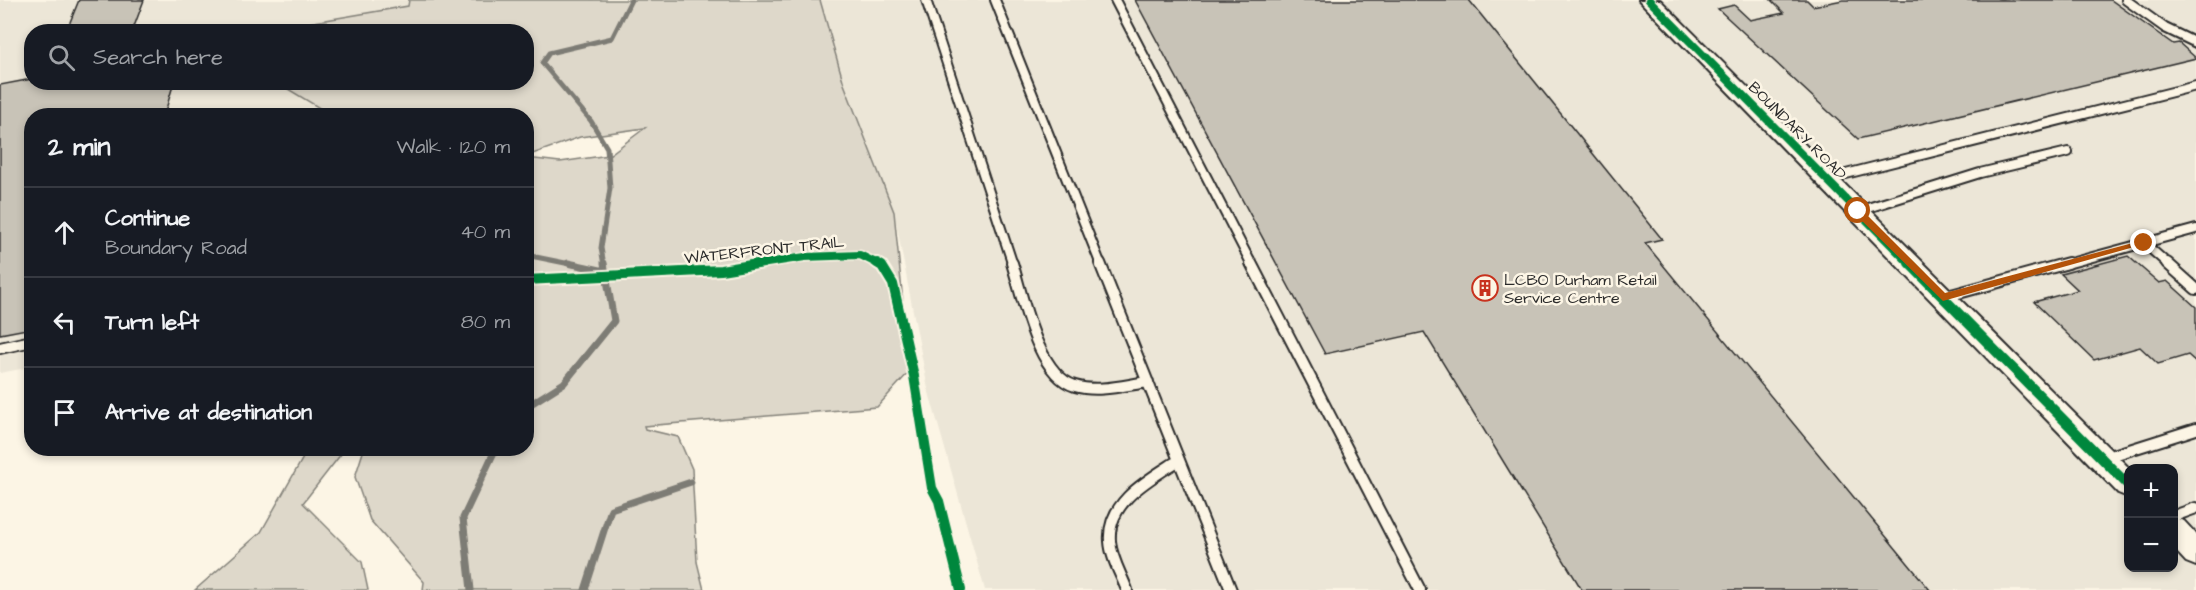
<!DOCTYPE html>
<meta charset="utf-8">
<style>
:root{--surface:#171b24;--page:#20242c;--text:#f1f3f6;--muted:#9ea1a6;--line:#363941}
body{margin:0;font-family:"Architects Daughter",sans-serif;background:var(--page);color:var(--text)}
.controls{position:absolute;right:18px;bottom:18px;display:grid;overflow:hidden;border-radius:12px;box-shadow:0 3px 9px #0003}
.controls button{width:54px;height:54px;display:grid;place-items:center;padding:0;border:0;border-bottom:2px solid var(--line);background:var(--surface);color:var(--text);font:30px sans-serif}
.stop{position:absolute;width:18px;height:18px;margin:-14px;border:4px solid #b45309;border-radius:50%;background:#fff}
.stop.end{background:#b45309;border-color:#fff;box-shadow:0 2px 6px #0008}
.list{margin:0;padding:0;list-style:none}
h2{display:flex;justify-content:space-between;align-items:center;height:78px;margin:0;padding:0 24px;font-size:26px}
h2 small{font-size:20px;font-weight:400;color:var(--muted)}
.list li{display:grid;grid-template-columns:39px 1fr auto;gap:18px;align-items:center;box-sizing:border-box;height:90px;padding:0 24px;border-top:2px solid var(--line)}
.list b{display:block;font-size:22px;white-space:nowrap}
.list p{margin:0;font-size:20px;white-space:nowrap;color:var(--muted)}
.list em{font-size:20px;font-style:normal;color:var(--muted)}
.icon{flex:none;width:33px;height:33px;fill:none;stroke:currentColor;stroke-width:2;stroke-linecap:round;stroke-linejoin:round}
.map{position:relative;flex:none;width:2196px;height:590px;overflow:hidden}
.search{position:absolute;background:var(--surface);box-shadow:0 3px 9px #0003;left:24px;top:24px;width:510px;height:66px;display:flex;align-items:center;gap:15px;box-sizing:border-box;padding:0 21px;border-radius:24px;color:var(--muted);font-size:22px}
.panel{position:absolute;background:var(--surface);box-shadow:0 3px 9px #0003;left:24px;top:108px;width:510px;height:348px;border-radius:24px}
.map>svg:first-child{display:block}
.built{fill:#ece6d7;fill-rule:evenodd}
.green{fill:#ded8ca;stroke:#84827a;stroke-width:1.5}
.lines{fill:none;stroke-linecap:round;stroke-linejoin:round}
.stream-far1{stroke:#7d7b74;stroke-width:5}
.stream{stroke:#7d7b74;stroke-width:7}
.building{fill:#c8c3b7;stroke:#2b2b2b;stroke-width:1.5}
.service-far1-casing{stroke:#2b2b2b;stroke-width:12}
.service-casing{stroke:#2b2b2b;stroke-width:14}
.tertiary-casing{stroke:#2b2b2b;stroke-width:4}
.service-far1{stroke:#fcf5e5;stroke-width:8}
.service{stroke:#fcf5e5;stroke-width:10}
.tertiary{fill:#fcf5e5;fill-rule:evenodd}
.cycleway-far1-casing{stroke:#fcf5e5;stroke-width:11}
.cycleway-casing{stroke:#fcf5e5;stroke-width:14}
.cycleway-far1{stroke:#00873e;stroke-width:8}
.cycleway{stroke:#00873e;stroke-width:10}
.route{fill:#b45309}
.labels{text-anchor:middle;stroke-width:5;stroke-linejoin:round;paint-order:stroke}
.street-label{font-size:16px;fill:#2b2b2b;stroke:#fcf5e5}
.poi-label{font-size:16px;fill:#2b2b2b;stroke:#fcf5e5;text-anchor:start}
</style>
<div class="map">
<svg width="2196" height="590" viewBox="0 0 2196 590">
<rect width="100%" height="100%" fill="#fcf5e5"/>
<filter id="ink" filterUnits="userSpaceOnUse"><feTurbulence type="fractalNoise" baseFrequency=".0167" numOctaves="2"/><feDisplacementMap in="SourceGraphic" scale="12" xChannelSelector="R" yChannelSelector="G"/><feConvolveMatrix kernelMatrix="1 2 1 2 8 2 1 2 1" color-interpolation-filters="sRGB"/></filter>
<g filter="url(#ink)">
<path class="built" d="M 0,0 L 409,0 L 409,6 L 261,31 L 32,32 L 32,82 L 278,83 L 331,115 L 32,116 L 31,367 L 0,373 Z
M 820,0 L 2196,0 L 2196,590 L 985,590 L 928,389 L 894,212 L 844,84 ZM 2128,468 L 2174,468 L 2174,568 L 2128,568 Z"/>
<path class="green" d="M 409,0 L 820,0 L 844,84 L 894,212 L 910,371 L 877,407 L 644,426 L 645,429 L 678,437 L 692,469 L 697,562 L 704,590 L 423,590 L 424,582 L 370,520 L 355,477 L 364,449 L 526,448 L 527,158 L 560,162 L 609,155 L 645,128 L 580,137 L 527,156 L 526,116 L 331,115 L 278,83 L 526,82 L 526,32 L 261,31 L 408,6 Z
M 308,449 L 345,449 L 303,503 L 362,562 L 368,590 L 195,590 L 261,532 Z"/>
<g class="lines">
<path class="stream-far1" d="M 526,255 L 575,265
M 604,265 L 601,248 L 610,188 L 607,148 L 591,121 L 542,63 L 549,53 L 612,38 L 631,0"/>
<path class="stream" d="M 568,263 L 605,271
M 526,407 L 564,383 L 614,321 L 604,263
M 471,590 L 463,518 L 496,448
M 585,590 L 611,509 L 691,482"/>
</g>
<path class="building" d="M 79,0 L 144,0 L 132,32 L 66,32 Z
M 1135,0 L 1469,0 L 1662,239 L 1645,243 L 1930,590 L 1582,590 L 1424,332 L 1325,354 Z
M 1771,0 L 1807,0 L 1813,6 L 1843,0 L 2111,0 L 2173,44 L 2179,43 L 2196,58 L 1858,139 L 1718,9 L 1734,5 L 1750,20 L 1784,13 Z
M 32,79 L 32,82 L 174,82 L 164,116 L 32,116 L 32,328 L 0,334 L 0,85 Z
M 2128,256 L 2159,283 L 2167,281 L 2196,307 L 2196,362 L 2188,355 L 2158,364 L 2140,347 L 2094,360 L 2034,302 L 2078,290 L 2061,274 Z"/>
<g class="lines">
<g class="service-far1-casing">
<path id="service-far1" d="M 926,0 L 1013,265
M 995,0 L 1101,265
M 1115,0 L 1252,265
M 2126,0 L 2165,28 L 2196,43
M 1826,179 L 2196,86
M 1858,211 L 1980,173 L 2068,152
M 2144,243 L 2169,265
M 2063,265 L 2196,229"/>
</g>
<g class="service-casing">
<path id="service" d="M 1012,263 C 1023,297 1037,375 1075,386 C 1098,393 1125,385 1148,382
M 1100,263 L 1231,590
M 1251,263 L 1420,590
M 2167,263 L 2196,289
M 1944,297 L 2068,263
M 0,348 L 32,341
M 2104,458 L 2196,429
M 2174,516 L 2196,508
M 1127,590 C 1121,574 1111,558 1110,541 C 1107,501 1150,479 1179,460"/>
</g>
<g class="tertiary-casing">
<path id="tertiary" d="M 1639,0 L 1660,0 L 2129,468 L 2128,497 L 2118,493 Z
M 2174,518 L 2184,521 L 2196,534 L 2196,566 L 2186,562 L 2174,549 Z"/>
</g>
<use href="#service-far1" class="service-far1"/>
<use href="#service" class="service"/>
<use href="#tertiary" class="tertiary"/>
<g class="cycleway-far1-casing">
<path id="cycleway-far1" d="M 1649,0 L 1911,265
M 754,265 L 805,257 L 860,255 L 880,265"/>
</g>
<g class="cycleway-casing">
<path id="cycleway" d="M 877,263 L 882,266 L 893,284 L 914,376 L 932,488 L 939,501 L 961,590
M 1909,263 L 2128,485
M 526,280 L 721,270 L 763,263"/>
</g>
<use href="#cycleway-far1" class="cycleway-far1"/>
<use href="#cycleway" class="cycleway"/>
</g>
</g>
<path class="route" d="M 1855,209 L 1861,209 L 1945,293 L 2144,240 L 2148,243 L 1943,301 L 1855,214 Z"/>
<defs>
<g id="building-ring" transform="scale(1.35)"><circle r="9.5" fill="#fcf5e5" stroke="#c8321e" stroke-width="1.5"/><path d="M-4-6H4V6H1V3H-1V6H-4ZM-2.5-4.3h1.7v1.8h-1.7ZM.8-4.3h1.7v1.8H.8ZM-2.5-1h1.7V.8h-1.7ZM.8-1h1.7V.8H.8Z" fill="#c8321e"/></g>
</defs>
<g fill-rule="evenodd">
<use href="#building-ring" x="1485" y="288"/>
</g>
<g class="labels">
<g class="street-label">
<text transform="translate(1798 130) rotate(45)" y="6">BOUNDARY ROAD</text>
<text transform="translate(764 249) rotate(-6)" y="6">WATERFRONT TRAIL</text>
</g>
<g class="poi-label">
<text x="1504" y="285">LCBO Durham Retail<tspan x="1504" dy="18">Service Centre</tspan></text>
</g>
</g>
</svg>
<div class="controls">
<button>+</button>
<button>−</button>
</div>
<div class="stop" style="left:1858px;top:211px"></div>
<div class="stop end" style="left:2144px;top:243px"></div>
<div class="search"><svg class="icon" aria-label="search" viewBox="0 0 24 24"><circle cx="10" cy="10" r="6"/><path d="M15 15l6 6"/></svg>Search here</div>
<section class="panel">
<h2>2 min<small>Walk · 120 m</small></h2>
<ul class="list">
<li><svg class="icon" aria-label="ahead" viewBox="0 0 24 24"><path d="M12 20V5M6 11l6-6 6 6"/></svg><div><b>Continue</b><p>Boundary Road</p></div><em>40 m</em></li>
<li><svg class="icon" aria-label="left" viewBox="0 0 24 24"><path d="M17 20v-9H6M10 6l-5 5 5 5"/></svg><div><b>Turn left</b></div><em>80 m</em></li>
<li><svg class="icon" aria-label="arrive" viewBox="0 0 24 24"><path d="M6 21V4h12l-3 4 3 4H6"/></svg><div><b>Arrive at destination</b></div></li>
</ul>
</section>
</div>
